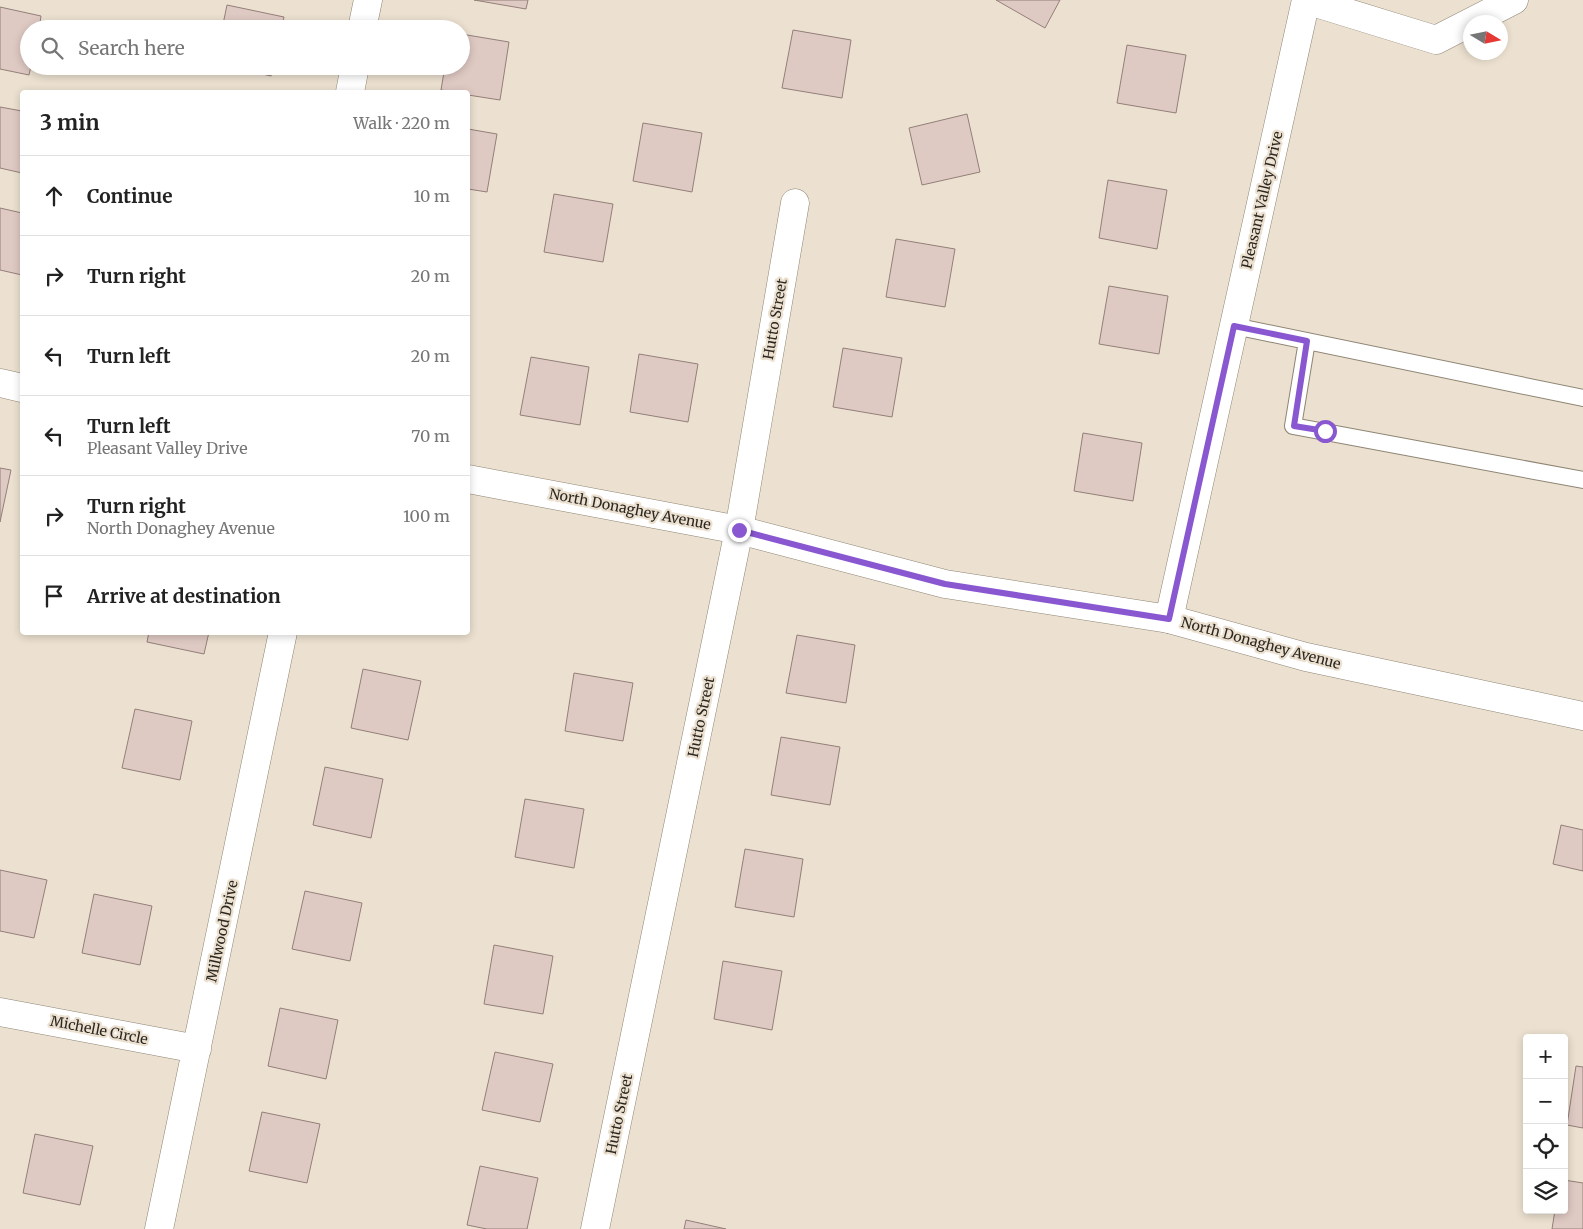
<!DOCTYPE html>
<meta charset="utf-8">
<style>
:root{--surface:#fff;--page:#f2f2f2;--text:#222;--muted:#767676;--line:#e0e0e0}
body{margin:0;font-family:Merriweather,serif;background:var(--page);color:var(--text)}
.controls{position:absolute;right:15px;bottom:15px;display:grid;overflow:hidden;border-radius:5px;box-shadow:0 2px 8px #0003}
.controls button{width:45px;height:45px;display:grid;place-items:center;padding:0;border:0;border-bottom:1px solid var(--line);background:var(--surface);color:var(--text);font:25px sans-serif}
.compass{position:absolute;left:1463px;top:15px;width:45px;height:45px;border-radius:50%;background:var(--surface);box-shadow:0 2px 8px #0003;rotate:100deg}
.stop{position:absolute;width:15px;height:15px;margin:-11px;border:4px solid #8958d1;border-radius:50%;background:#fff}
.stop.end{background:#8958d1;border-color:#fff;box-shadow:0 1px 5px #0008}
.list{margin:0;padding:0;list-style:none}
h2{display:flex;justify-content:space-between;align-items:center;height:65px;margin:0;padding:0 20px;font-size:21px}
h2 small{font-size:16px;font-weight:400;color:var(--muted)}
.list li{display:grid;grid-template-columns:32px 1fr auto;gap:15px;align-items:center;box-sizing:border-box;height:80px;padding:0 20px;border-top:1px solid var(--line)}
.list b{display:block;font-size:19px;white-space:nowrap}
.list p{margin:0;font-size:16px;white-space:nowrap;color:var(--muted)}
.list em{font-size:16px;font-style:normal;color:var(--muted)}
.icon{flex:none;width:28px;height:28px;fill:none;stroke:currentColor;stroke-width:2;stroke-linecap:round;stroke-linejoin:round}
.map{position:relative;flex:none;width:1583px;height:1229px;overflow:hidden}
.search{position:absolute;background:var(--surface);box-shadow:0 2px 8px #0003;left:20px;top:20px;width:450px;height:55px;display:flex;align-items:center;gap:12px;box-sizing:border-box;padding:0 18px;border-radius:28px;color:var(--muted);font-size:19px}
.panel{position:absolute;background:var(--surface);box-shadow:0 2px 8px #0003;left:20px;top:90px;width:450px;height:545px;border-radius:5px}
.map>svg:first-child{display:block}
.building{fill:#dfc9c3;stroke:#937f79}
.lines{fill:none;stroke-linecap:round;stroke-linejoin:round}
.lane-casing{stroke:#8f8574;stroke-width:18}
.street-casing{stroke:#8f8574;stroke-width:29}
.secondary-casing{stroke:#8f8574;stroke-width:29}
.lane{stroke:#fff;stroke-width:16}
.street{stroke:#fff;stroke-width:28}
.secondary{stroke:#fff;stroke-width:28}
.route{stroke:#8958d1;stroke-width:6}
.labels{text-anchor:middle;stroke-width:4.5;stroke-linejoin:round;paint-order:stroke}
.street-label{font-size:14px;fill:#2b2720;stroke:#ece1d0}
</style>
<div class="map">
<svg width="1583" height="1229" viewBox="0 0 1583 1229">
<rect width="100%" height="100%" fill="#ece1d0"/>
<path class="building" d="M 474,0 L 528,0 L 526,9 Z
M 996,0 L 1060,0 L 1045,28 Z
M 227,5 L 284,17 L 281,29 L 222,29 Z
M 0,7 L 41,16 L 39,29 L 29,29 L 29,66 L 31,66 L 29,75 L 0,69 Z
M 793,30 L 851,40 L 842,98 L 782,88 Z
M 461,34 L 509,42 L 500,100 L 468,95 L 468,92 L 455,92 L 441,90 L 445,66 L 461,66 Z
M 1127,45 L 1186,55 L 1176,113 L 1117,103 Z
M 227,66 L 274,66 L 271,76 Z
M 0,107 L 22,111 L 22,173 L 0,168 Z
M 967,114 L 980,172 L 922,185 L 909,128 Z
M 643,123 L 702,133 L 692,192 L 633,181 Z
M 468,129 L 497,134 L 487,192 L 468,189 Z
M 1108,180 L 1167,190 L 1157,249 L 1099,238 Z
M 554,194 L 613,204 L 603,262 L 544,252 Z
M 0,208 L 22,213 L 22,275 L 0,270 Z
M 896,239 L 955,249 L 945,307 L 886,297 Z
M 1109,286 L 1168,296 L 1159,354 L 1099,344 Z
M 843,348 L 902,358 L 892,417 L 833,407 Z
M 639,354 L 698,364 L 688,422 L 630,412 Z
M 531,357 L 589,367 L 580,425 L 520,415 Z
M 1083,433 L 1142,443 L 1133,501 L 1074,491 Z
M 0,468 L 11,470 L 0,522 Z
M 149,632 L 209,632 L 204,654 L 147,642 Z
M 797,635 L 855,645 L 846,703 L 786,693 Z
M 363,669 L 421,681 L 408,740 L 351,728 Z
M 574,673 L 633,683 L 623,741 L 565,731 Z
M 135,709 L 192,721 L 180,780 L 122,768 Z
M 781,737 L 840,747 L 830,805 L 771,795 Z
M 325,767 L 383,779 L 371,838 L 313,825 Z
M 525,799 L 584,809 L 574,868 L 515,857 Z
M 1561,825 L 1583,830 L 1583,871 L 1553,864 Z
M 745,849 L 803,859 L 794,917 L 735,907 Z
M 0,870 L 47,880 L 34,938 L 0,931 Z
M 305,891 L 362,903 L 350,961 L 292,949 Z
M 94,894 L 152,906 L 140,965 L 82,953 Z
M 494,945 L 553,956 L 543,1014 L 484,1004 Z
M 723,961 L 782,971 L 772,1030 L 714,1019 Z
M 280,1008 L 338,1020 L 326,1079 L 268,1066 Z
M 495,1052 L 553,1064 L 540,1122 L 482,1110 Z
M 1576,1066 L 1583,1067 L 1583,1128 L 1567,1125 Z
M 262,1112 L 320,1124 L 307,1183 L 249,1171 Z
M 35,1134 L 93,1146 L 80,1205 L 23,1193 Z
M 480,1166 L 538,1178 L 527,1229 L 487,1229 L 467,1225 Z
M 1564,1180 L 1583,1183 L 1583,1229 L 1552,1229 L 1555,1210 L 1564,1210 Z
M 686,1220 L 726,1229 L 684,1229 Z"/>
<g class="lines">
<g class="lane-casing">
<path id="lane" d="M 1234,326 L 1583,398
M 1307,341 L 1293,426 L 1583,480"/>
</g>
<g class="street-casing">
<path id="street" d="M 362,29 L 368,0
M 350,92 L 355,66
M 1169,619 L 1306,0 L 1436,40 L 1514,0
M 0,1012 L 197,1049
M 159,1229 L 283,632
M 595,1229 L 739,530 L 795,203"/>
</g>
<g class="secondary-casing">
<path id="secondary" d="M 0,383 L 22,388
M 468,479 L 739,530 L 945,584 L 1169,619 L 1306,657 L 1583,716"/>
</g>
<use href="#lane" class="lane"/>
<use href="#street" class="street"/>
<use href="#secondary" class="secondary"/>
</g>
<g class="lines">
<path class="route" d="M 739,530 L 945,584 L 1169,619 L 1234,326 L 1307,341 L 1294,426 L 1325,431"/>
</g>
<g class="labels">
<g class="street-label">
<text transform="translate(1262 200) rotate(-77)" y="5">Pleasant Valley Drive</text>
<text transform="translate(775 319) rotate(-80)" y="5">Hutto Street</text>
<text transform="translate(630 509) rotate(11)" y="5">North Donaghey Avenue</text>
<text transform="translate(1261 643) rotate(15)" y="5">North Donaghey Avenue</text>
<text transform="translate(701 717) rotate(-78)" y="5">Hutto Street</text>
<text transform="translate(222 931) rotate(-78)" y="5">Millwood Drive</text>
<text transform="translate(99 1030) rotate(11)" y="5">Michelle Circle</text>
<text transform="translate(619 1114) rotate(-78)" y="5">Hutto Street</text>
</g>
</g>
</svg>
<div class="controls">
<button>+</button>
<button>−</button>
<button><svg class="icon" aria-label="locate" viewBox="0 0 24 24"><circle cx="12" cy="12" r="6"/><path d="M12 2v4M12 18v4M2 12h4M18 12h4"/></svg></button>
<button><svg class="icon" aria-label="layers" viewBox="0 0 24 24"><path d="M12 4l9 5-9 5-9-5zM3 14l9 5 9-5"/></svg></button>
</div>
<svg class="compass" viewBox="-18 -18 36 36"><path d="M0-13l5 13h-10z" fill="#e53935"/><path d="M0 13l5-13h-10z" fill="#767676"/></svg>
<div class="stop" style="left:1325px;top:431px"></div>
<div class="stop end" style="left:739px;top:530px"></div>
<div class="search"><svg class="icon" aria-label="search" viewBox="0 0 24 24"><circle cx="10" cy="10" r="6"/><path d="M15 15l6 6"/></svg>Search here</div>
<section class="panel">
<h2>3 min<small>Walk · 220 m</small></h2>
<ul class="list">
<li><svg class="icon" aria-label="ahead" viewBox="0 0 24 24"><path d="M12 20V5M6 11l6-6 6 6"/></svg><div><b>Continue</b></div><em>10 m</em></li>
<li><svg class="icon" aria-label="right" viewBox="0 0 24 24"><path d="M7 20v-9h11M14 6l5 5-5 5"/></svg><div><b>Turn right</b></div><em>20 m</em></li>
<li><svg class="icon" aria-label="left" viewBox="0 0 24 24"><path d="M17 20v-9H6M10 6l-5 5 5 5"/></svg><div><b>Turn left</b></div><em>20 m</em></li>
<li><svg class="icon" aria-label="left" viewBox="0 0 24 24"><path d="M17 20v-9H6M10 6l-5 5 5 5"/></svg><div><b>Turn left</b><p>Pleasant Valley Drive</p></div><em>70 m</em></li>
<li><svg class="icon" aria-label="right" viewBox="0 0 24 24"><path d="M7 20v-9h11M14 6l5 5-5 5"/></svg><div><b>Turn right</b><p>North Donaghey Avenue</p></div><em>100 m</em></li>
<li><svg class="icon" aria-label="arrive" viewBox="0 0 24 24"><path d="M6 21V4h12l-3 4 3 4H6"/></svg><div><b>Arrive at destination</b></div></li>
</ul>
</section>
</div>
